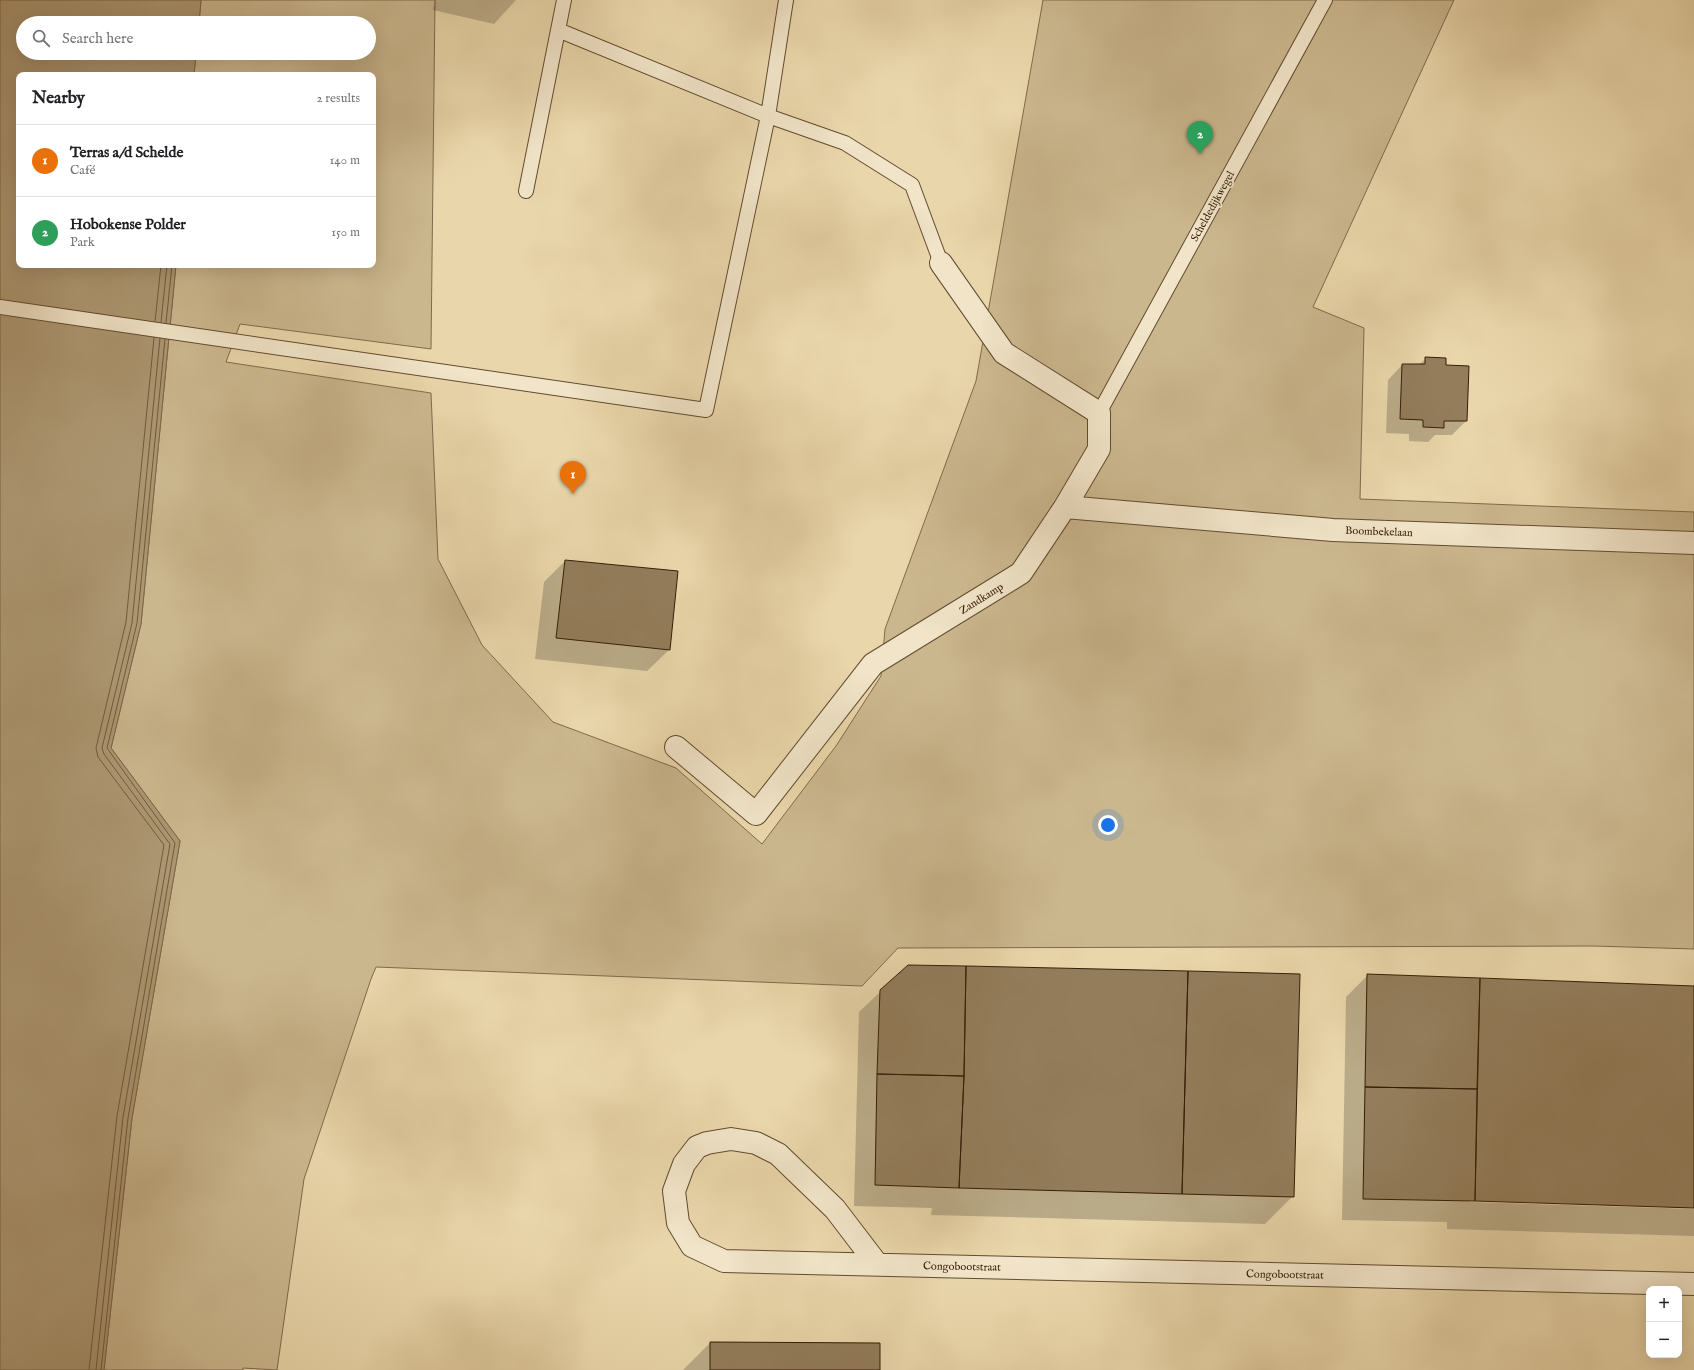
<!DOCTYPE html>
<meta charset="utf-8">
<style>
:root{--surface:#fff;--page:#f6f6f6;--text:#202124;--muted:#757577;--line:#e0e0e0;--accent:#d93025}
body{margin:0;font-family:"IM FELL English",serif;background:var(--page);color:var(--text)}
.controls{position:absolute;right:12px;bottom:12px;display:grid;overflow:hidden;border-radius:8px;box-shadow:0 4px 16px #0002}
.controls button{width:36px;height:36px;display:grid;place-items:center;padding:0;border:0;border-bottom:1px solid var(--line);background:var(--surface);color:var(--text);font:20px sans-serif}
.you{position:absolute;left:1108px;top:825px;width:14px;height:14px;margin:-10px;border:3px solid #fff;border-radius:50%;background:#1a73e8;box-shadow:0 0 0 6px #1a73e833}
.badge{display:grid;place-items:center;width:26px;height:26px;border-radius:50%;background:var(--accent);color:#fff;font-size:13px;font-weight:700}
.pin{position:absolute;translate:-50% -33px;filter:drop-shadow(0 1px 2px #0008)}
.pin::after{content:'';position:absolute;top:21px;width:14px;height:12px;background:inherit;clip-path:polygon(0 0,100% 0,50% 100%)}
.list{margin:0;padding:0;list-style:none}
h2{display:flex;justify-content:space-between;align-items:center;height:52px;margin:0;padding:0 16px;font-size:17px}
h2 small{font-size:13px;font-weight:400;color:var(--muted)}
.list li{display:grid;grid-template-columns:26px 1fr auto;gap:12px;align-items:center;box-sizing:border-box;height:72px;padding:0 16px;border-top:1px solid var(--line)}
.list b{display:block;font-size:15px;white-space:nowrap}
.list p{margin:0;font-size:13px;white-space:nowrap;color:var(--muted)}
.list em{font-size:13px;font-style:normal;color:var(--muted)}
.icon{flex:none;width:22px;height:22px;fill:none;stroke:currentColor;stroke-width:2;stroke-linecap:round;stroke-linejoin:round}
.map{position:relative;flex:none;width:1694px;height:1370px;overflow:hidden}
.search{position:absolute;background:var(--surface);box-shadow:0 4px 16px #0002;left:16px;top:16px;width:360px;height:44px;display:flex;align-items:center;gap:10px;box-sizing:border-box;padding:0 14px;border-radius:22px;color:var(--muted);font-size:15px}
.panel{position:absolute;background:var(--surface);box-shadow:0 4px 16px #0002;left:16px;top:72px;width:360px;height:196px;border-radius:8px}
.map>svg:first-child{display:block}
.green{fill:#cbb78e;stroke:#806a4a}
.water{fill:#ac9772;stroke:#7d6647}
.shadow{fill:#0003}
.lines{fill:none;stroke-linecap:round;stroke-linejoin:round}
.shore{stroke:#715a3c;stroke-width:1}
.building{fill:#937d5b;stroke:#361d06}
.service-casing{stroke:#634b2f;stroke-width:16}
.minor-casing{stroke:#634b2f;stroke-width:24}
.service{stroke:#f1e4c8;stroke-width:14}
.minor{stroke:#f1e4c8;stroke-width:22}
.labels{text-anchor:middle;stroke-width:3.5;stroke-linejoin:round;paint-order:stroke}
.street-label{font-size:11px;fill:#361d06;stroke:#f1e4c8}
</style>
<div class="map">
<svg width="1694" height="1370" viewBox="0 0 1694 1370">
<rect width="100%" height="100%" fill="#e9d6aa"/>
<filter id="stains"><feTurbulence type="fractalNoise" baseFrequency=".005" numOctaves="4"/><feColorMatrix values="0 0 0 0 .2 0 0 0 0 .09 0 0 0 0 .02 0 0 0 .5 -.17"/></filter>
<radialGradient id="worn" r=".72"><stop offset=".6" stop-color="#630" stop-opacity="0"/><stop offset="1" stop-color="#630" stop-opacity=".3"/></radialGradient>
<path class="green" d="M 201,0 L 435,0 L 431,349 L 240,324 L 226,362 L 431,393 L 438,559 L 482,645 L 553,722 L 676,768 L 762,844 L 836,746 L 881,676 L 885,629 L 976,381 L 1043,0 L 1454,0 L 1313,307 L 1364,328 L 1360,499 L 1694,512 L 1694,949 L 1594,946 L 898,948 L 862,986 L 376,967 L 371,979 L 304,1179 L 277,1370 L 243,1368 L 243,1370 L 104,1370 L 132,1118 L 180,841 L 111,748 L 141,624 L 176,265 L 373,265 L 373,75 L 194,75 L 196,53 L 369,53 L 369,23 L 199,23 Z"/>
<path class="water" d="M 0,0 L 201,0 L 199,23 L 23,23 L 23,53 L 196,53 L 194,75 L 19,75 L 19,265 L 176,265 L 141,624 L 111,748 L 180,841 L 132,1118 L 104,1370 L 0,1370 Z"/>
<path class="shadow" d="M 435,0 L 516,0 L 494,24 L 433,10 Z
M 1426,358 L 1445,366 L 1466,421 L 1452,435 L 1435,435 L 1428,442 L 1409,441 L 1409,434 L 1386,433 L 1388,380 L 1402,365 L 1419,365 Z
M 565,561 L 669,650 L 647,671 L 535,659 L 544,582 Z
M 1368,975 L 1694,987 L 1694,1207 L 1470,1200 L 1470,1202 L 1694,1209 L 1694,1236 L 1447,1229 L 1447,1222 L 1342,1220 L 1346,997 Z
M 881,991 L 1293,1196 L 1265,1224 L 931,1215 L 932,1208 L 854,1206 L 859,1012 Z
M 710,1343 L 879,1370 L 683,1370 Z"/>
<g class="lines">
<path class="shore" d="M 155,322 L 161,265
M 161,322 L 167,265
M 166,323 L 172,265
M 89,1370 L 117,1116 L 164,845 L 98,757 L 96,748 L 126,622 L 154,338
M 96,1370 L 123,1117 L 170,844 L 104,754 L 102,748 L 132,623 L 160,338
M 101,1370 L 128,1118 L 175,843 L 107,748 L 137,623 L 165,339"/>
</g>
<path class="building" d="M 1425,357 L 1446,358 L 1446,365 L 1469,366 L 1467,421 L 1444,421 L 1444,428 L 1423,427 L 1423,420 L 1400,419 L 1402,364 L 1425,364 Z
M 565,560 L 678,571 L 670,650 L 556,638 Z
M 908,965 L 966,966 L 964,1076 L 877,1074 L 880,990 Z
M 966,966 L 1188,971 L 1182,1194 L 959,1188 L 964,1076 Z
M 1188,971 L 1300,974 L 1294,1197 L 1182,1194 Z
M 1367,974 L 1480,978 L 1477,1089 L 1365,1087 Z
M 1480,978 L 1694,986 L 1694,1208 L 1475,1201 Z
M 877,1074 L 964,1076 L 959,1188 L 875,1185 Z
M 1365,1087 L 1477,1089 L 1475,1201 L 1363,1199 Z
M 710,1342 L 880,1343 L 880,1370 L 710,1370 Z"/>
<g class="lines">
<g class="service-casing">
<path id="service" d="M 558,30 L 768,116 L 845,143 L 912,185 L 941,263
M 526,191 L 564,0
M 0,307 L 706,410 L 768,116 L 786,0
M 1099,413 L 1325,0"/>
</g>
<g class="minor-casing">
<path id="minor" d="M 1065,507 L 1333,530 L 1694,543
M 676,747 L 756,814 L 873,664 L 1021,573 L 1065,507 L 1099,449 L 1099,413 L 1004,353 L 941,263
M 877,1264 L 835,1209 L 778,1154 L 756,1143 L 731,1139 L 707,1143 L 697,1147 L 684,1164 L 674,1191 L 678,1223 L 692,1246 L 724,1261 L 1694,1284"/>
</g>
<use href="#service" class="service"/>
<use href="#minor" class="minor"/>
</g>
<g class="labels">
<g class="street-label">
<text transform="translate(1212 206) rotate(-61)" y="4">Scheldedijkwegel</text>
<text transform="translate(1379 531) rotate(2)" y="4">Boombekelaan</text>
<text transform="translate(981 598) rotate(-32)" y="4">Zandkamp</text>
<text transform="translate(962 1266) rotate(1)" y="4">Congobootstraat</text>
<text transform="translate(1285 1274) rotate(1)" y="4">Congobootstraat</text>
</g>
</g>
<rect width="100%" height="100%" filter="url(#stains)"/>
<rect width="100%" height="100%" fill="url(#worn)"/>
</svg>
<div class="controls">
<button>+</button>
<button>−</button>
</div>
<div class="you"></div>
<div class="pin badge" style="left:573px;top:494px;background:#e8710a">1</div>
<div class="pin badge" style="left:1200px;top:154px;background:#2e9e5b">2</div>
<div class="search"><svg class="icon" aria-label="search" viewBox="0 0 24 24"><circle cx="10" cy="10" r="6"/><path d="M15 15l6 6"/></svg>Search here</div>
<section class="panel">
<h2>Nearby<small>2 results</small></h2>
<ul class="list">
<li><span class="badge" style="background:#e8710a">1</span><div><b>Terras a/d Schelde</b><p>Café</p></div><em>140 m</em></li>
<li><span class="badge" style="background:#2e9e5b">2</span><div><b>Hobokense Polder</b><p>Park</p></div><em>150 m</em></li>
</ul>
</section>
</div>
